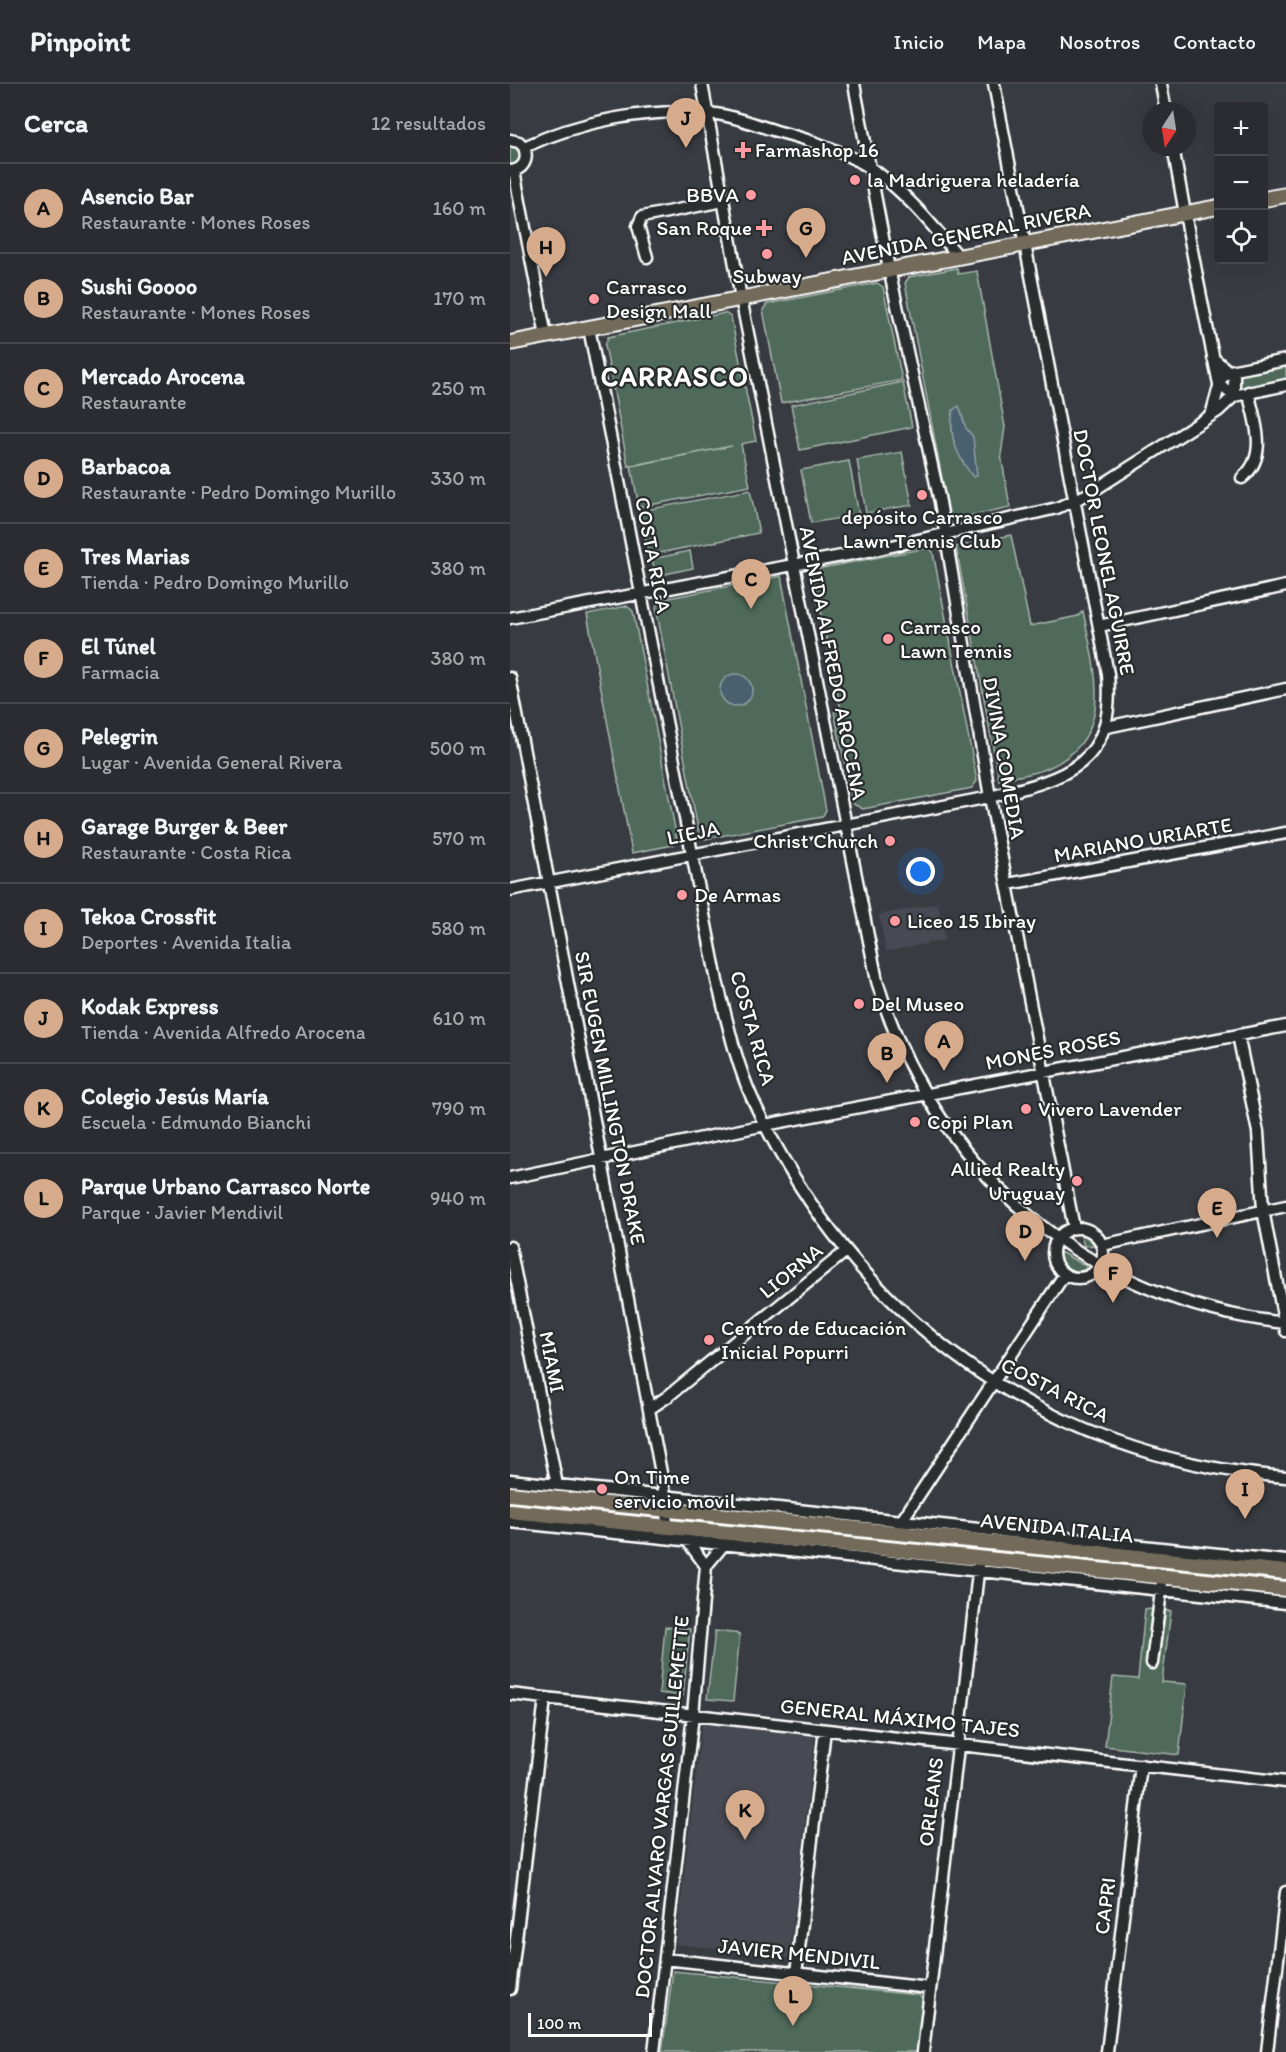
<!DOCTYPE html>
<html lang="es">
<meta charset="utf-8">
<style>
:root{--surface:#2a2c31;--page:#323439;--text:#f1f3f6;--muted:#a5a7ab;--line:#46484d;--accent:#d6ab8b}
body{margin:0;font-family:Itim,sans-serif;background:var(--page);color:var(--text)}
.controls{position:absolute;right:18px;top:18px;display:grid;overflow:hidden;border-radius:6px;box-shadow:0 6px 24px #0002}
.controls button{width:54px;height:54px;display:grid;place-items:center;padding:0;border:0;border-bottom:2px solid var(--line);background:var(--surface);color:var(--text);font:30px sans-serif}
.compass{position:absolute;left:632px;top:18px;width:54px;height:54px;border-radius:50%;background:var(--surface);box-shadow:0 6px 24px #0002;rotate:192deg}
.scale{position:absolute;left:18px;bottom:15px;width:124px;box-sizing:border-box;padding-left:6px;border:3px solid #fff;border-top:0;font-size:16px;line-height:21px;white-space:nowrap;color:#fff;-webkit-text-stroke:4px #2a2d2e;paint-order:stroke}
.you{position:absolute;left:411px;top:788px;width:21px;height:21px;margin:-15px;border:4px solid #fff;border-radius:50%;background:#1a73e8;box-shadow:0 0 0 9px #1a73e833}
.badge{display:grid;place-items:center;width:39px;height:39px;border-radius:50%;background:var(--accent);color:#111;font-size:20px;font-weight:700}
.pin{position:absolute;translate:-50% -50px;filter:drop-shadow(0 2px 3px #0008)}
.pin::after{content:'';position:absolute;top:32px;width:21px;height:18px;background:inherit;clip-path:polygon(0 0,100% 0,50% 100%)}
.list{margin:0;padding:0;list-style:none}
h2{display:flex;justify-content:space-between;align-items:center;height:78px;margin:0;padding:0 24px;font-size:26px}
h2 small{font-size:20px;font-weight:400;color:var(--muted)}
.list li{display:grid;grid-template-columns:39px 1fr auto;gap:18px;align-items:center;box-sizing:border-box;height:90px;padding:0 24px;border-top:2px solid var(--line)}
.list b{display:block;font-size:22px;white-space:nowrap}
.list p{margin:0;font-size:20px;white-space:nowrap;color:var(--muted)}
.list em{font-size:20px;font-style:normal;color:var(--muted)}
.icon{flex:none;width:33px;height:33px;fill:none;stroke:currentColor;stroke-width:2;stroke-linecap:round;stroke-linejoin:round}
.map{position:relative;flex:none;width:776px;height:1968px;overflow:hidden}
header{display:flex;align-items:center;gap:36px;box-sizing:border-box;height:84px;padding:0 30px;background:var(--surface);border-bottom:2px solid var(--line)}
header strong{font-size:28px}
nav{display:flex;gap:33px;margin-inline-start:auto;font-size:21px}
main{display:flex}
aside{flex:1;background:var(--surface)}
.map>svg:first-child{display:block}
.built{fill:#464952}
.green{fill:#4f6b5a;stroke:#a7b5ac;stroke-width:1.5}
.water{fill:#4a616e;stroke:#92a0a8;stroke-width:1.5}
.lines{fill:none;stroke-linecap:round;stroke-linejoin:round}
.minor-casing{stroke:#fff;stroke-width:15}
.major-casing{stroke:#fff;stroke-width:18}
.minor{stroke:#2a2d2e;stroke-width:10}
.major{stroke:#736b5a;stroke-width:14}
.poi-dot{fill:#ff9aa2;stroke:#2a2d2e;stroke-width:2}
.labels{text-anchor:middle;stroke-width:4.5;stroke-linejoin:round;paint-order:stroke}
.poi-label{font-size:21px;fill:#fff;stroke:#2a2d2e;text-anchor:start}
.street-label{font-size:21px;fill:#fff;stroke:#2a2d2e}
.district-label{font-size:27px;font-weight:bold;letter-spacing:1.5px;fill:#fff;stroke:#2a2d2e}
</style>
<header>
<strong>Pinpoint</strong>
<nav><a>Inicio</a><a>Mapa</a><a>Nosotros</a><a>Contacto</a></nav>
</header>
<main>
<aside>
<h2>Cerca<small>12 resultados</small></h2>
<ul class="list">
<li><span class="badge">A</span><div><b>Asencio Bar</b><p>Restaurante · Mones Roses</p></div><em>160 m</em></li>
<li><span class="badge">B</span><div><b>Sushi Goooo</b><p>Restaurante · Mones Roses</p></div><em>170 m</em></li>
<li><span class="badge">C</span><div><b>Mercado Arocena</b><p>Restaurante</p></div><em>250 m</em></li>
<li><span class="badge">D</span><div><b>Barbacoa</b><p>Restaurante · Pedro Domingo Murillo</p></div><em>330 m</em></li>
<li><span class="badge">E</span><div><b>Tres Marias</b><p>Tienda · Pedro Domingo Murillo</p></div><em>380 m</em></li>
<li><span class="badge">F</span><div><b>El Túnel</b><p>Farmacia</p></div><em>380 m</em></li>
<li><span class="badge">G</span><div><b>Pelegrin</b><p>Lugar · Avenida General Rivera</p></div><em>500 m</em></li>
<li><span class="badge">H</span><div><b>Garage Burger &amp; Beer</b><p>Restaurante · Costa Rica</p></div><em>570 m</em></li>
<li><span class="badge">I</span><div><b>Tekoa Crossfit</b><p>Deportes · Avenida Italia</p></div><em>580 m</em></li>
<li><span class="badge">J</span><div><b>Kodak Express</b><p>Tienda · Avenida Alfredo Arocena</p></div><em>610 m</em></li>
<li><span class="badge">K</span><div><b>Colegio Jesús María</b><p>Escuela · Edmundo Bianchi</p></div><em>790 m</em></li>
<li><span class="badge">L</span><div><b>Parque Urbano Carrasco Norte</b><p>Parque · Javier Mendivil</p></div><em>940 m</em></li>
</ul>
</aside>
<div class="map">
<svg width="776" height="1968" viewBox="0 0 776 1968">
<rect width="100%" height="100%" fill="#383b41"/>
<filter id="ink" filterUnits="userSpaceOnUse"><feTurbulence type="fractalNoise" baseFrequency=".0167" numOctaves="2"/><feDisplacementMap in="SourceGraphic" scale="12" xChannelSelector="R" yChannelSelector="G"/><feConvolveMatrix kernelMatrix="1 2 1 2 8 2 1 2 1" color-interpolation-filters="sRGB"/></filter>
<g filter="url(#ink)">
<path class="built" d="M 428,819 L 435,856 L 376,868 L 369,831 Z
M 192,1639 L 305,1653 L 279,1874 L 166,1860 Z"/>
<path class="green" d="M 0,63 L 6,64 L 10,70 L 9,78 L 0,82 Z
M 447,184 L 448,190 L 467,187 L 495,343 L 491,371 L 500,423 L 445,435 L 439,431 L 395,199 L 399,193 Z
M 367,199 L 373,203 L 392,296 L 271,319 L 253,226 L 257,220 Z
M 215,229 L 221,233 L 246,357 L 231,360 L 240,402 L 129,423 L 121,382 L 222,362 L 118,382 L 95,261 L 98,253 Z
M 776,280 L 776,298 L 728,304 L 728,289 Z
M 393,298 L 402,343 L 290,366 L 281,321 Z
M 392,368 L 402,421 L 356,429 L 347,376 Z
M 339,377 L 349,431 L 301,439 L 291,386 Z
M 240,406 L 249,449 L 139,471 L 130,427 Z
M 501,451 L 520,542 L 568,532 L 573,527 C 584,583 608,654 538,684 C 523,691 505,692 489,696 L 446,463 Z
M 417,464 L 423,468 L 467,697 L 462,704 L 353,725 L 343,720 L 324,628 L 331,626 L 303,490 L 307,485 Z
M 180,467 L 183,484 L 146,492 L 142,475 Z
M 271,492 L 316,726 L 312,733 L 195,755 L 189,751 L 146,523 L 149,516 Z
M 117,522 L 123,527 L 167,755 L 163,761 L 122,769 L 77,530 Z
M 573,1147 L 586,1155 L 586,1161 L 574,1162 L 570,1149 Z
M 550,1168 L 576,1182 L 576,1187 C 563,1191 554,1186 549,1175 Z
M 0,1416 L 142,1430 L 143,1434 L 0,1423 Z
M 176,1434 L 776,1492 L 776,1500 L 176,1439 Z
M 635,1525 L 661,1527 L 652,1598 L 677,1600 L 669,1671 L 595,1662 L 603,1593 L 628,1595 Z
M 155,1543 L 180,1545 L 173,1612 L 149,1609 Z
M 205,1547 L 230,1550 L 223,1617 L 197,1615 Z
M 163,1887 L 409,1911 L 414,1916 L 407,1968 L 152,1968 Z"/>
<path class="water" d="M 449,322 L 456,344 L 463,353 L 467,392 L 463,393 C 447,372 438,352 443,326 Z
M210 606a16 16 0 1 1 32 0a16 16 0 1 1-32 0Z"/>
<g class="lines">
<g class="minor-casing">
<path id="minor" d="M 192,0 L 231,214 L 367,897 C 422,1086 580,1219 776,1239
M 344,0 L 379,185 L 430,418 L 480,713 L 564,1144
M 651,0 L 656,27
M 0,56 L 9,58 L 14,63
M 14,63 C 68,38 136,24 196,29 C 219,30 243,40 266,47 C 297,55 331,66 359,83 C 392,104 424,143 449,173
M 663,63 C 677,142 692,221 709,300 L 724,312 L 724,292 L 703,274
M 0,87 C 13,86 19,76 14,63
M 4,87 L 36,252
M 137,173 L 128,142 L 132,133 L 213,117
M 79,244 L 207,897 C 217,936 225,976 242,1014 C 342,1233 534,1375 776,1393
M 702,328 L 711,295 L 720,287 L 776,276
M 732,394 C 759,372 745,337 738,308
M 0,534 L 369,465 L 547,424 L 578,410 L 708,327 L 724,312 L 776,301
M 589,542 L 776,502
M 0,594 L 155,1410 L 157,1441 L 179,1459 L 196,1482 L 215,1459 L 229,1449
M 597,643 L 776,605
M 498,800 L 776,749
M 0,806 L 480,713 C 556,694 606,682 598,590 L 484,0
M 728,951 L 748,1048 L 753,1126 L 776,1247
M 0,1094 L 255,1041 L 776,942
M543 1169a25 25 0 1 1 50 0a25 25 0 1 1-50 0Z
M 592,1161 L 776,1122
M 0,1163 L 47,1401
M 139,1325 L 157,1313 L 335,1168
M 0,1396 L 776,1477
M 0,1438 L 776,1519
M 389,1441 L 554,1191
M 642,1579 L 652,1499
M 0,1610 L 776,1698
M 155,1875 L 420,1904
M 286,1890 L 315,1646
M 0,1905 L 35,1615
M 144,1968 L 183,1631 L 196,1482
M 413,1968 L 469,1480
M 597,1968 L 631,1681
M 757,1968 L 776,1808"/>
</g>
<g class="major-casing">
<path id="major" d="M 754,115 L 776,111
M 0,259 L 708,123
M 0,1410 L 776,1488
M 0,1427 L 776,1505"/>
</g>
<use href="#minor" class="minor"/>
<use href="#major" class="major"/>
</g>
</g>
<g class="poi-dot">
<path d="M230 57h6v6h6v6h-6v6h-6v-6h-6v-6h6z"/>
<circle cx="345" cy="96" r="6"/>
<circle cx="241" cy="111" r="6"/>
<path d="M251 135h6v6h6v6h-6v6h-6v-6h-6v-6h6z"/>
<circle cx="257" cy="170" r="6"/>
<circle cx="84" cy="215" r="6"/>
<circle cx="412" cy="411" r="6"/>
<circle cx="378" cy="555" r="6"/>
<circle cx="380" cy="757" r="6"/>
<circle cx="172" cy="811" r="6"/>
<circle cx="385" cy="837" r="6"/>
<circle cx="349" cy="920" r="6"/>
<circle cx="516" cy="1025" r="6"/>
<circle cx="405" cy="1038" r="6"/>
<circle cx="567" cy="1097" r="6"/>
<circle cx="199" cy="1256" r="6"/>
<circle cx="92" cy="1405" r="6"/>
</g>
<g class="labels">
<g class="poi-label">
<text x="245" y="73">Farmashop 16</text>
<text x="357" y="103">la Madriguera heladería</text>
<text x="229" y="118" text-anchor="end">BBVA</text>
<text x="242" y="151" text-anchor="end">San Roque</text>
<text x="257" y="199" text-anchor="middle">Subway</text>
<text x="96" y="210">Carrasco<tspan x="96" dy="24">Design Mall</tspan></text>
<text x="412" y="440" text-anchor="middle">depósito Carrasco<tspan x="412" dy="24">Lawn Tennis Club</tspan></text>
<text x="390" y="550">Carrasco<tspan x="390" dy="24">Lawn Tennis</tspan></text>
<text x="368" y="764" text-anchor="end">Christ Church</text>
<text x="184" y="818">De Armas</text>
<text x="397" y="844">Liceo 15 Ibiray</text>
<text x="361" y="927">Del Museo</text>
<text x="528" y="1032">Vivero Lavender</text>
<text x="417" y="1045">Copi Plan</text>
<text x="555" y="1092" text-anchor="end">Allied Realty<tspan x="555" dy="24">Uruguay</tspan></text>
<text x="211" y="1251">Centro de Educación<tspan x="211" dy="24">Inicial Popurri</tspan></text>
<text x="104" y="1400">On Time<tspan x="104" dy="24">servicio movil</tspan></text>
</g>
<g class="street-label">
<text transform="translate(456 150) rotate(-11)" y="7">AVENIDA GENERAL RIVERA</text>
<text transform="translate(594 468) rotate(79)" y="7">DOCTOR LEONEL AGUIRRE</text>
<text transform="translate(143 471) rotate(79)" y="7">COSTA RICA</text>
<text transform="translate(323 579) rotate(79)" y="7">AVENIDA ALFREDO AROCENA</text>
<text transform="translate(494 674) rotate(80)" y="7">DIVINA COMEDIA</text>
<text transform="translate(183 749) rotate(-11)" y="7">LIEJA</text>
<text transform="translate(633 756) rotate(-10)" y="7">MARIANO URIARTE</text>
<text transform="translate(243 944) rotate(74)" y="7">COSTA RICA</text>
<text transform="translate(543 966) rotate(-11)" y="7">MONES ROSES</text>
<text transform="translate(100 1014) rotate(79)" y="7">SIR EUGEN MILLINGTON DRAKE</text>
<text transform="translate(281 1187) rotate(-39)" y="7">LIORNA</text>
<text transform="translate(42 1278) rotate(79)" y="7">MIAMI</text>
<text transform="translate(545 1306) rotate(27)" y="7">COSTA RICA</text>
<text transform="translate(547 1444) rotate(6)" y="7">AVENIDA ITALIA</text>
<text transform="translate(390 1634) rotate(6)" y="7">GENERAL MÁXIMO TAJES</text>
<text transform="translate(421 1718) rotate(-83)" y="7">ORLEANS</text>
<text transform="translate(152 1723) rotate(-84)" y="7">DOCTOR ALVARO VARGAS GUILLEMETTE</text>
<text transform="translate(595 1822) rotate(-83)" y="7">CAPRI</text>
<text transform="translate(289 1870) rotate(6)" y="7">JAVIER MENDIVIL</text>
</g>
<g class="district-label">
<text x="165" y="302">CARRASCO</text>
</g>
</g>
</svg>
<div class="controls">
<button>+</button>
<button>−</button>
<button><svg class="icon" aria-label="locate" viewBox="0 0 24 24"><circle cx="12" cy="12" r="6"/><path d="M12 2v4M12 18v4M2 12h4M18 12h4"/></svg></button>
</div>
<svg class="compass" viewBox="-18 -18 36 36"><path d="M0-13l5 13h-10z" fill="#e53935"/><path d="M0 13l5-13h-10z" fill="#a5a7ab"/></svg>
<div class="scale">100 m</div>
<div class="you"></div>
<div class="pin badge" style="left:434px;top:987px">A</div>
<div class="pin badge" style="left:377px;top:999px">B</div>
<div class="pin badge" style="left:241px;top:525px">C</div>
<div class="pin badge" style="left:515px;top:1177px">D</div>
<div class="pin badge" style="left:707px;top:1154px">E</div>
<div class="pin badge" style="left:603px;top:1219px">F</div>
<div class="pin badge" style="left:296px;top:174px">G</div>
<div class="pin badge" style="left:36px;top:193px">H</div>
<div class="pin badge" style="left:735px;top:1435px">I</div>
<div class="pin badge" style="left:176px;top:64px">J</div>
<div class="pin badge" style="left:235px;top:1756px">K</div>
<div class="pin badge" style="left:283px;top:1942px">L</div>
</div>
</main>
